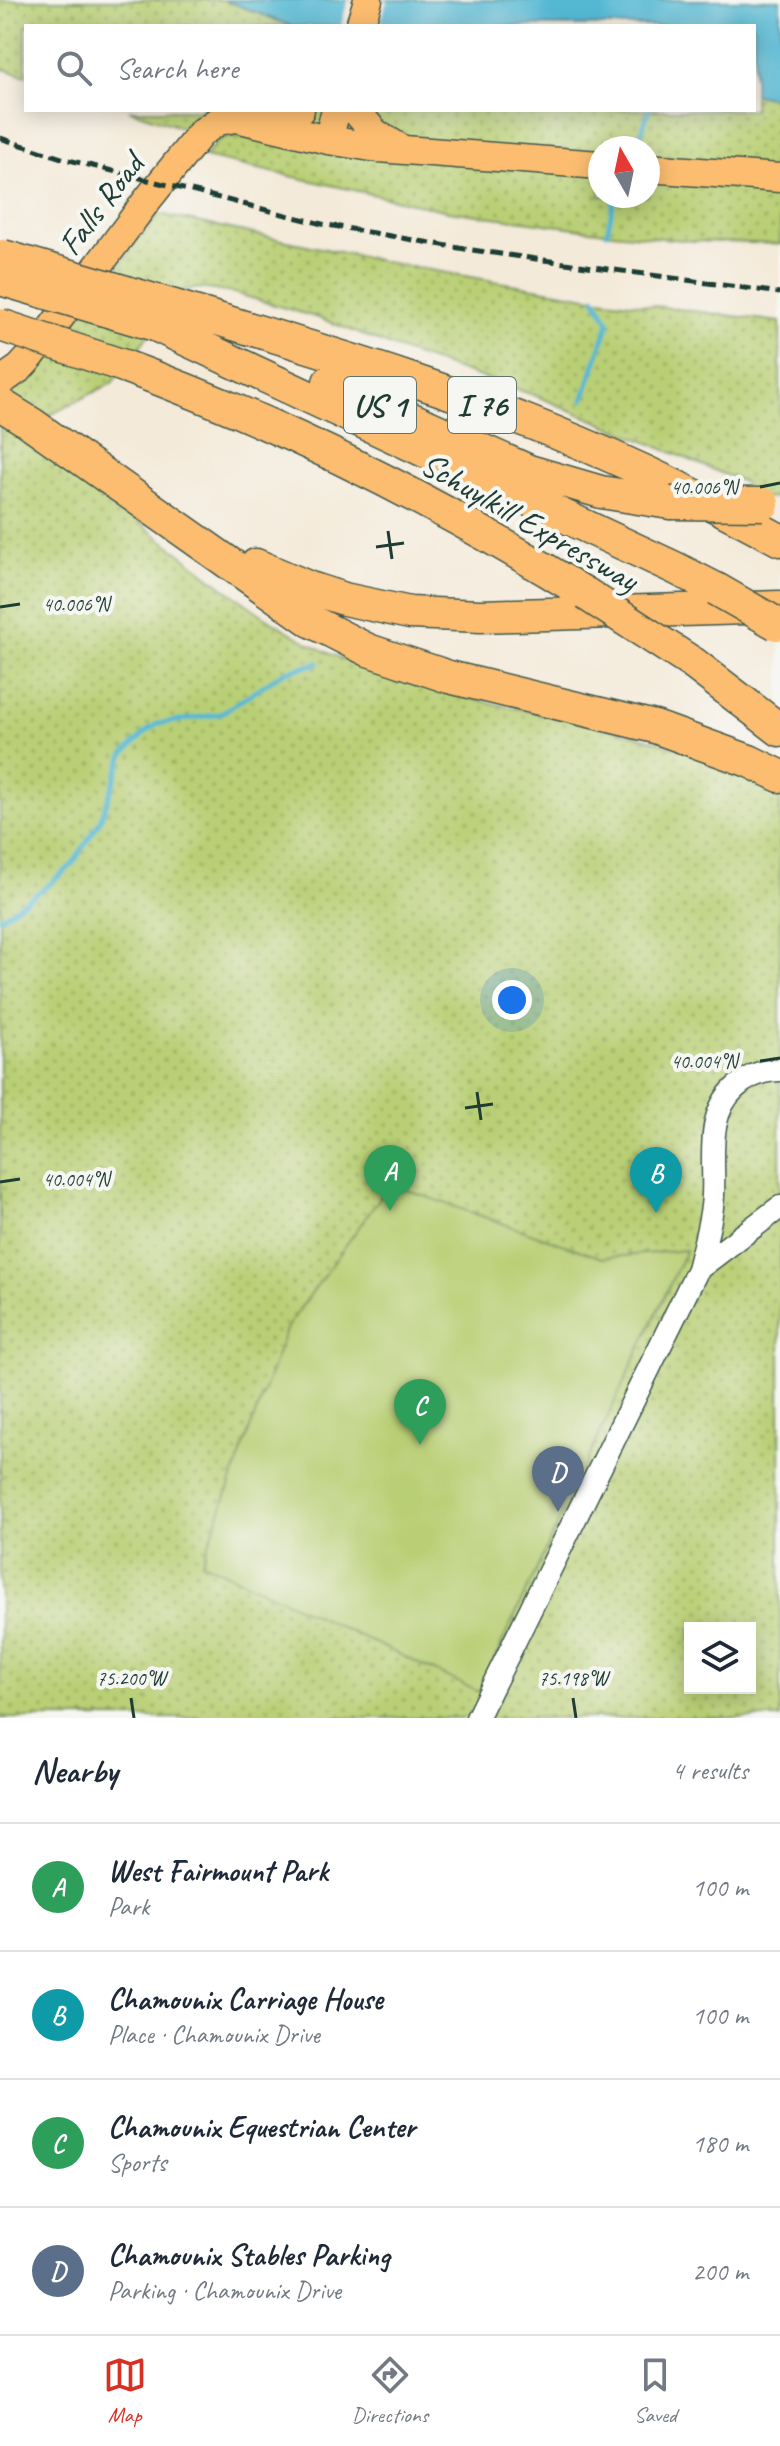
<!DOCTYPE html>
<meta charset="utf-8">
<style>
:root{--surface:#fff;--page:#f6f6f7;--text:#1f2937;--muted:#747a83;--line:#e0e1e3;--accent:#d93025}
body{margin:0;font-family:Caveat,sans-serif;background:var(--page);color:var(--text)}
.controls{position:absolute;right:24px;bottom:24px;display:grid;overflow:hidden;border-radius:0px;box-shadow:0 4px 20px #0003}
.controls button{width:72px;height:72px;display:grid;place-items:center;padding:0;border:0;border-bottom:2px solid var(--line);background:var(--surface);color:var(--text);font:40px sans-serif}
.compass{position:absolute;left:588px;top:136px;width:72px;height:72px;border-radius:50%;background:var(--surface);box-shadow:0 4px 20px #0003;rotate:351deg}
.you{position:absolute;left:512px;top:1000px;width:28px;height:28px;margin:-20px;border:6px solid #fff;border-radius:50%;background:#1a73e8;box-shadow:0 0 0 12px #1a73e833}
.badge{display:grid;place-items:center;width:52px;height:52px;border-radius:50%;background:var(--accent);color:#fff;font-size:26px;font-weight:700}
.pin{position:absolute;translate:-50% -66px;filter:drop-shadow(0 2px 4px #0008)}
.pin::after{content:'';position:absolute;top:42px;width:28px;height:24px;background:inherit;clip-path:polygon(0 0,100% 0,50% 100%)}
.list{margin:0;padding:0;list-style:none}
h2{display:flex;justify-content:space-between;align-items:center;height:104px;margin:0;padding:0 32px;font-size:34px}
h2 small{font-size:26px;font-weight:400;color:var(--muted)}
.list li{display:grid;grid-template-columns:52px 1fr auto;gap:24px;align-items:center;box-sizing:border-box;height:128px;padding:0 32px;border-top:2px solid var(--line)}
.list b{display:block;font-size:30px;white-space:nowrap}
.list p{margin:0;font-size:26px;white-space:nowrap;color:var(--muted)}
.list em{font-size:26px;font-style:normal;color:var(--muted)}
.icon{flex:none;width:44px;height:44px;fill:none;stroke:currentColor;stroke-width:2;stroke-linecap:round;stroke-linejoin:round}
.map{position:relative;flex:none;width:780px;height:1718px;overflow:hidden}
.search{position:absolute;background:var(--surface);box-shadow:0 4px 20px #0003;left:24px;right:24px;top:24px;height:88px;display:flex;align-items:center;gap:20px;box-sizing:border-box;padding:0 28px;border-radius:0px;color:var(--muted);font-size:30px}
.sheet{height:616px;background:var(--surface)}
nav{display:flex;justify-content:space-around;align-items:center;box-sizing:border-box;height:112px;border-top:2px solid var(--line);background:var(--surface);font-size:22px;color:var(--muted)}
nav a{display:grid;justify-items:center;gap:4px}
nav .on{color:var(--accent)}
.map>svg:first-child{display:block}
.park{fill:url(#park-dots);stroke:#6c8654;stroke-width:2;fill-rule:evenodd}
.pitch{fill:#b9cf74;stroke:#6c8654;stroke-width:2}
.water{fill:#55b8d3;stroke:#3a7a84;stroke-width:2}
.pier{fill:#f4ead9}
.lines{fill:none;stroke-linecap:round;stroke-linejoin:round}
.stream{stroke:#55b8d3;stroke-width:5}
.minor-casing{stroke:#3f574d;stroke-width:25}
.major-casing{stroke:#3f574d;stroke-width:31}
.highway-casing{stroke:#3f574d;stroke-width:35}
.minor{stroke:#fff;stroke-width:22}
.major{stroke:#fcbd6f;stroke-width:28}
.highway{stroke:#fcbd6f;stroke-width:32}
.rail{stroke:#1f3d34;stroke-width:5;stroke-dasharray:12 6;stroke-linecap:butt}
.highway-bridge-casing{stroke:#3f574d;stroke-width:35;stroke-linecap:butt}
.highway-bridge{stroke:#fcbd6f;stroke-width:32}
.ticks{fill:none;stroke:#1f3d34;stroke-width:3}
.labels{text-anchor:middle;stroke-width:8;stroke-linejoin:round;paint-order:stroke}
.shield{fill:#f6f6f2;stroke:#60746d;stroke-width:2}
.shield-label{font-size:32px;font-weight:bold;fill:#1f3d34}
.street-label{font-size:34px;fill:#1f3d34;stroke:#f6f6f2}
.ticks-label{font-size:20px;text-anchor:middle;fill:#1f3d34;stroke:#f6f6f2;stroke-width:8;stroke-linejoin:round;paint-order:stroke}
</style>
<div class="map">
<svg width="780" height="1718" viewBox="0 0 780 1718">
<defs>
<pattern id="park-dots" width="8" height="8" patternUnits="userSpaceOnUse" patternTransform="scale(2)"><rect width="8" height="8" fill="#b9cf74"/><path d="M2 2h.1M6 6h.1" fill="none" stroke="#96a960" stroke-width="1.8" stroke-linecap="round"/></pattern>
</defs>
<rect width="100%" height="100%" fill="#f6f6f2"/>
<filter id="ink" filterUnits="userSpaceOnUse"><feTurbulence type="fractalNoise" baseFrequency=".0125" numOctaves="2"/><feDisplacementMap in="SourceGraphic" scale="16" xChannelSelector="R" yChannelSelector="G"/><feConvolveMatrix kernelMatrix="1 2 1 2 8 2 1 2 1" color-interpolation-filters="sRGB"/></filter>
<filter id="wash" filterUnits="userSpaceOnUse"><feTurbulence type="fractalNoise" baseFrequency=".006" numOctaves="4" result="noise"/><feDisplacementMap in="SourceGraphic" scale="32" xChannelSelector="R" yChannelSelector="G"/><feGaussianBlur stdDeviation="1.8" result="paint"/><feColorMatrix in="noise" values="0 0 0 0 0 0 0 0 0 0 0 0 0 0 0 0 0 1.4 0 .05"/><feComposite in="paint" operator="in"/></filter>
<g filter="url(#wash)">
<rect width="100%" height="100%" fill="#f4ead9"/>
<path class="park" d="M 0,0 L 224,0 L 292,26 L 26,26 L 26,76 L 0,68 Z
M 754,94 L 780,99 L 780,244 L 692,241 L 612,233 L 448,211 L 204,157 L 220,139 L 232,136 L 317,150 L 293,119 L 273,110 L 754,110 ZM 600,148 L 648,148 L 648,196 L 600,196 Z
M 129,110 L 209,110 L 186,129 Z
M 159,214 L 401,265 L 599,299 L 780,322 L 780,497 L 755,499 L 745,494 L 745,483 L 534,395 L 406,352 L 322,319 L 234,293 L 200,288 L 183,290 L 112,383 L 15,433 C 58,463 101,493 143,525 C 209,576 275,633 354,664 C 448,700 549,712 646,738 C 692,751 738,772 780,794 L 780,1718 L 0,1718 L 0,399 L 22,384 L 44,362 ZM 690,1628 L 750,1628 L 750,1688 L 690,1688 Z"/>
<path class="pitch" d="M 390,1184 L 602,1258 L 686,1250 L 479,1692 L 202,1562 L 287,1327 Z"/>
<path class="water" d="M 224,0 L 780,0 L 780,99 L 754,94 L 754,26 L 292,26 Z"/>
<path class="pier" d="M 348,0 L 387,0 L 380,26 L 341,26 Z"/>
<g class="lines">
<path class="stream" d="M 641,134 L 649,110
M 607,232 L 615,196
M 583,400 L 609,322 L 595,298
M 0,918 L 46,887 L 72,865 L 100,821 L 124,754 L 145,733 L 157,724 L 220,714 L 284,672 L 318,663"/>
</g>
</g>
<g filter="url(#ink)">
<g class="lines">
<g class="minor-casing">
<path id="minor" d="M 698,1269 L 780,1207
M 477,1718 L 698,1269 C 704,1244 712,1220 713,1195 C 715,1158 705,1116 735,1088 C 748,1076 762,1070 780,1070"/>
</g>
<g class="major-casing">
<path id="major" d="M 360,26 L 368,0
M 355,110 L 375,133 L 400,148
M 256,119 L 300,110
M 328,140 L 336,110
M 648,168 L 780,178
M 0,382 L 20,368 L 31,356 L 148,199 L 201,133 L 218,121 L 236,118 L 328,140 L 378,148 L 600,165"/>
</g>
<g class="highway-casing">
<path id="highway" d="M 171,305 C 317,349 466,392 606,454 C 665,480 723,509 780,540
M 155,325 L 675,568 L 716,589
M 124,366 C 286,425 440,504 586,594
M 329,382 L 529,471 L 601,492 L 670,503
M 0,404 L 32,424 L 311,621 L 368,650 L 449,677 L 655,727 L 749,761 L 780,776
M 256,565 L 310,588 L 344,599 L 410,613 L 481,616 L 780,607
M 694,664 L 780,730"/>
</g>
<use href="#minor" class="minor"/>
<use href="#major" class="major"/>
<use href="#highway" class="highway"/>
<path class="rail" d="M 0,138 L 65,159 L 322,224 L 465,249 L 780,293"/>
<g class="highway-bridge-casing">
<path id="highway-bridge" d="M 3,256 L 171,305
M 0,279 L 155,325
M 0,325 L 124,366
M 670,503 L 763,504
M 716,589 L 777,624
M 586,594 L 694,664"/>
</g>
<use href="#highway-bridge" class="highway-bridge"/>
</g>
</g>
<path class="ticks" d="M 760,487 L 780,483M 388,531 L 392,559M 376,547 L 404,543M 0,607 L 20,604M 760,1061 L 780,1058M 477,1092 L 481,1120M 465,1108 L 493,1104M 0,1182 L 20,1179M 131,1698 L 134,1718M 573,1698 L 576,1718"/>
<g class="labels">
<g class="shield">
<rect x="344" y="377" width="72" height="56" rx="6"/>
<rect x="448" y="377" width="68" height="56" rx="6"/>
</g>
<g class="shield-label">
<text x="380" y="416">US 1</text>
<text x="482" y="416">I 76</text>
</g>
<g class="street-label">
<text transform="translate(100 204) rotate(-53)" y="12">Falls Road</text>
<text transform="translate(530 521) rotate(30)" y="12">Schuylkill Expressway</text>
</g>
</g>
<g class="ticks-label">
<text x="704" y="494">40.006°N</text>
<text x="76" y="611">40.006°N</text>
<text x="704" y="1068">40.004°N</text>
<text x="76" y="1186">40.004°N</text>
<text x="131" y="1685">75.200°W</text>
<text x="573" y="1685">75.198°W</text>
</g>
</svg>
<div class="controls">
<button><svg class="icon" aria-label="layers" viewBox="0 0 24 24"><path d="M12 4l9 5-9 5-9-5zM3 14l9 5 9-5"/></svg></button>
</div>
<svg class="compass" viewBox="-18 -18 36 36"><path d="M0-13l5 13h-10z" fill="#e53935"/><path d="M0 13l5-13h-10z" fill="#747a83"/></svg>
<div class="you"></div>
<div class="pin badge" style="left:390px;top:1211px;background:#2e9e5b">A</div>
<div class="pin badge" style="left:656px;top:1213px;background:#0f9aa8">B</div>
<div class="pin badge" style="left:420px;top:1445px;background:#2e9e5b">C</div>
<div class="pin badge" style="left:558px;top:1512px;background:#5c6f8a">D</div>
<div class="search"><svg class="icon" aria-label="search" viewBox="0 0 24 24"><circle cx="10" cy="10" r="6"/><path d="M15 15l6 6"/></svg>Search here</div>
</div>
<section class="sheet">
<h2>Nearby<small>4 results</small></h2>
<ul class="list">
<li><span class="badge" style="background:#2e9e5b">A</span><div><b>West Fairmount Park</b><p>Park</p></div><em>100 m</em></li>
<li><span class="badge" style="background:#0f9aa8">B</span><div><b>Chamounix Carriage House</b><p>Place · Chamounix Drive</p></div><em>100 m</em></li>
<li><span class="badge" style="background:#2e9e5b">C</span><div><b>Chamounix Equestrian Center</b><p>Sports</p></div><em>180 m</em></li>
<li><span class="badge" style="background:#5c6f8a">D</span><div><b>Chamounix Stables Parking</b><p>Parking · Chamounix Drive</p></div><em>200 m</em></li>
</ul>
</section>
<nav>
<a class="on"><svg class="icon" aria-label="map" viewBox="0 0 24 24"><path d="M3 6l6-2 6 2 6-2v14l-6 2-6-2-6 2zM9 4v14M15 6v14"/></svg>Map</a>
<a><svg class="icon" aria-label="directions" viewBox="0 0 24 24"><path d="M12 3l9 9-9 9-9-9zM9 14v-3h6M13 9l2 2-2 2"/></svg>Directions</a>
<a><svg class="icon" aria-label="saved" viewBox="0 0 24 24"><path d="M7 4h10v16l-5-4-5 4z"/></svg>Saved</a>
</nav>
